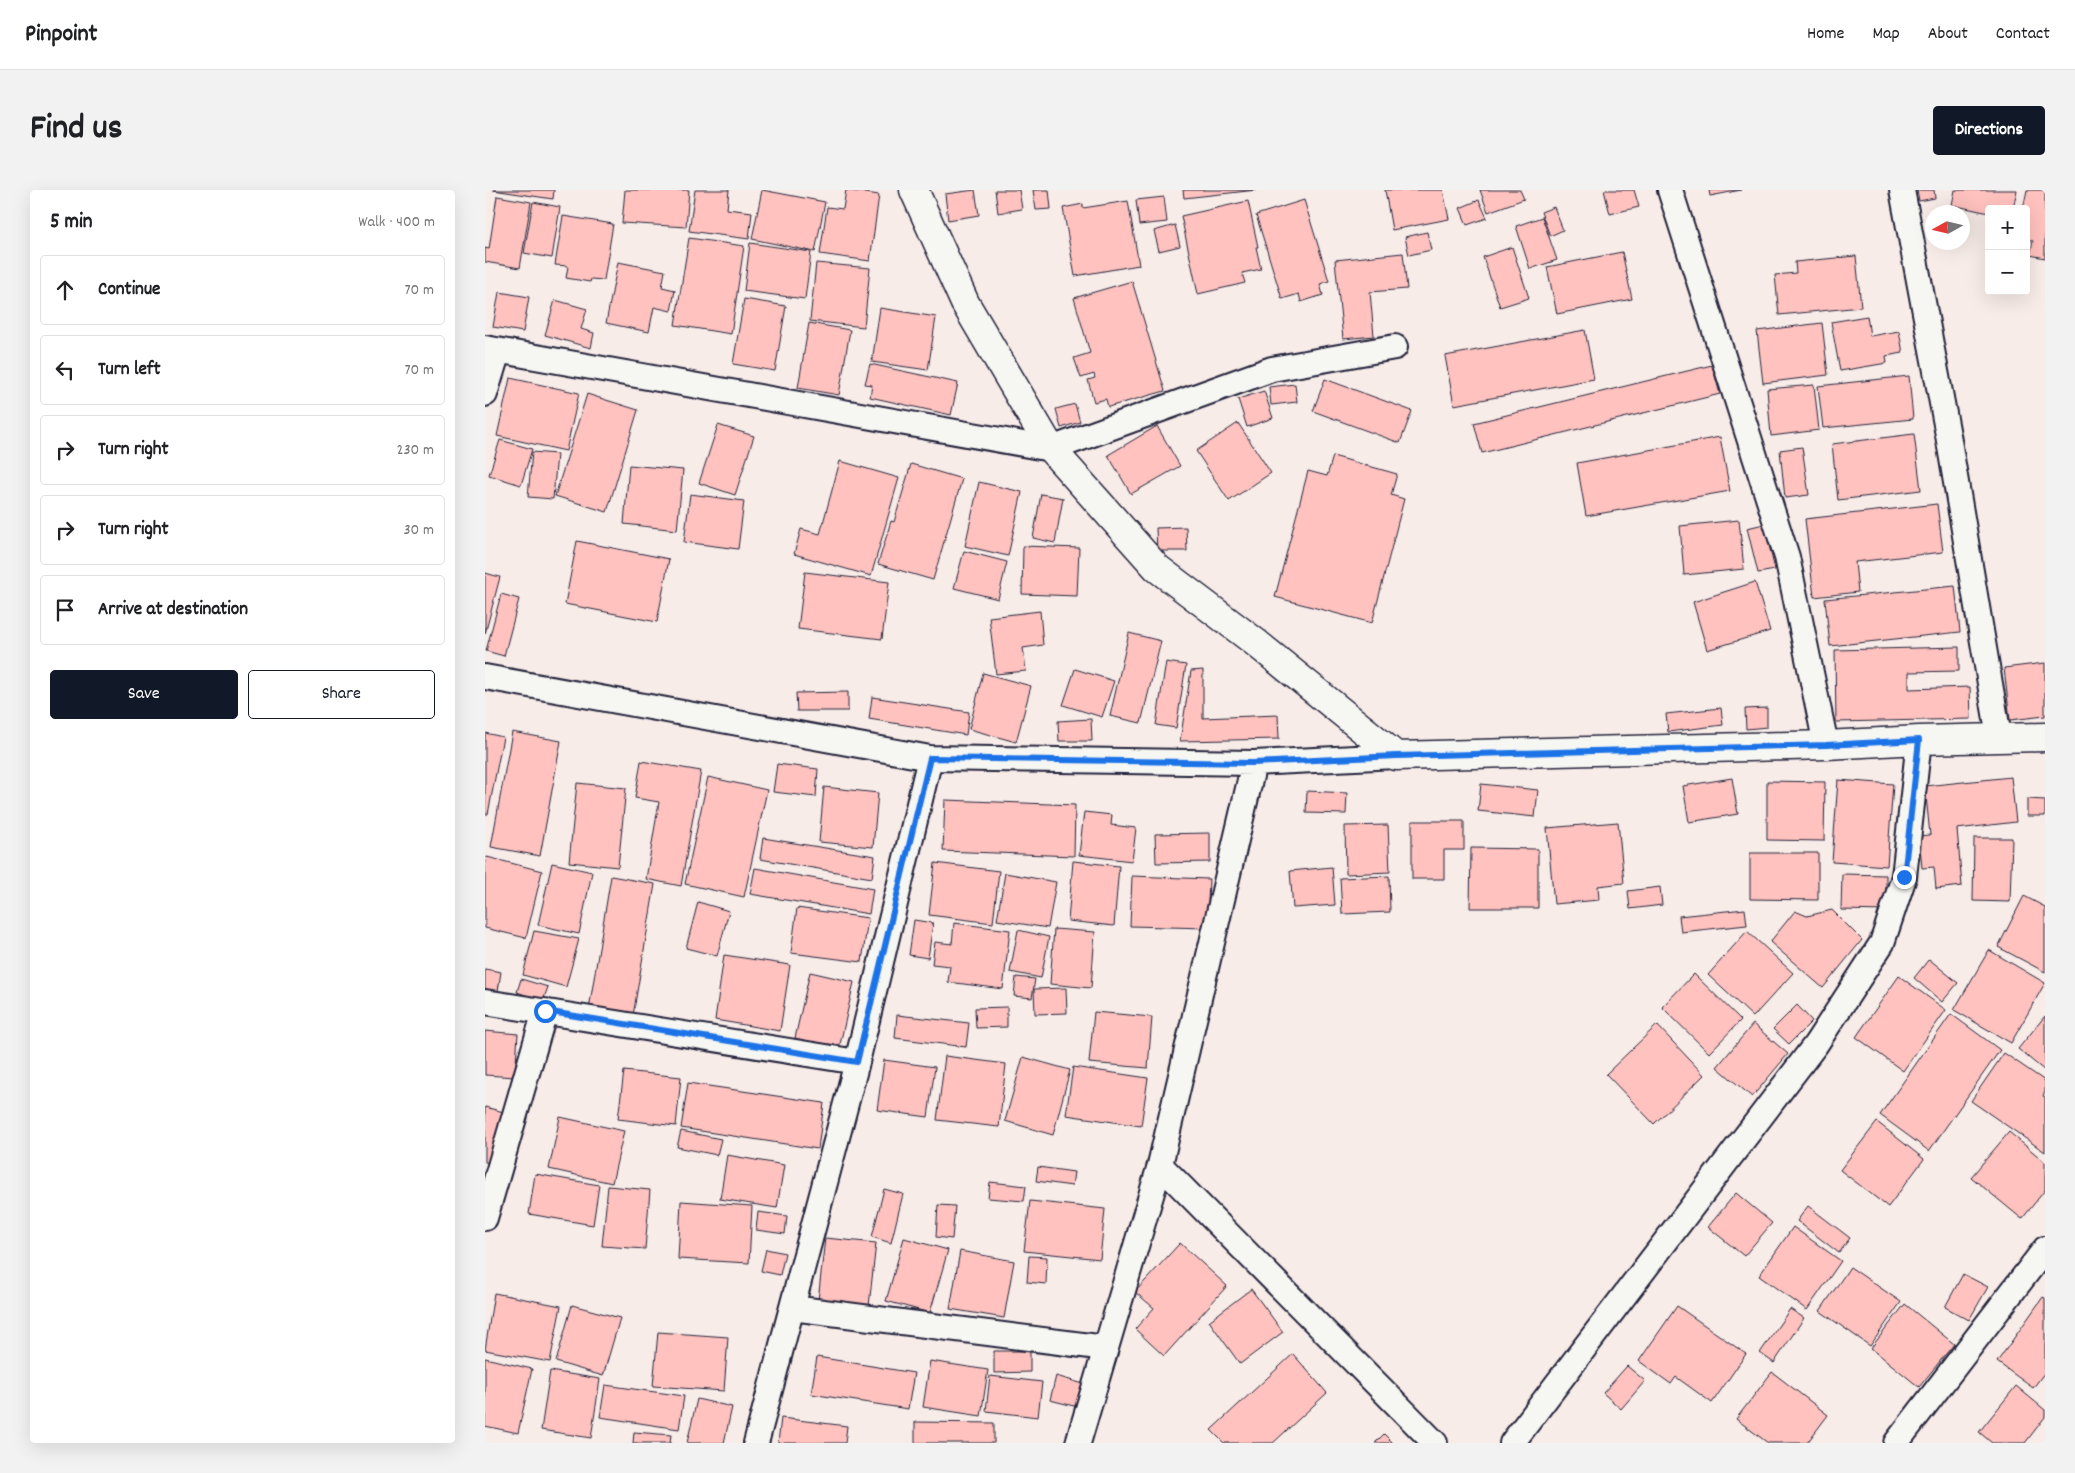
<!DOCTYPE html>
<meta charset="utf-8">
<style>
:root{--surface:#fff;--page:#f2f2f2;--text:#202124;--muted:#757577;--line:#e0e0e0;--accent:#111827}
body{margin:0;font-family:Dekko,sans-serif;background:var(--page);color:var(--text)}
.controls{position:absolute;right:15px;top:15px;display:grid;overflow:hidden;border-radius:5px;box-shadow:0 5px 20px #0002}
.controls button{width:45px;height:45px;display:grid;place-items:center;padding:0;border:0;border-bottom:1px solid var(--line);background:var(--surface);color:var(--text);font:25px sans-serif}
.compass{position:absolute;left:1440px;top:15px;width:45px;height:45px;border-radius:50%;background:var(--surface);box-shadow:0 5px 20px #0002;rotate:262deg}
.stop{position:absolute;width:15px;height:15px;margin:-11px;border:4px solid #1a73e8;border-radius:50%;background:#fff}
.stop.end{background:#1a73e8;border-color:#fff;box-shadow:0 1px 5px #0008}
.list{margin:0;padding:0;list-style:none}
h2{display:flex;justify-content:space-between;align-items:center;height:65px;margin:0;padding:0 20px;font-size:21px}
h2 small{font-size:16px;font-weight:400;color:var(--muted)}
.list li{display:grid;grid-template-columns:32px 1fr auto;gap:15px;align-items:center;box-sizing:border-box;height:70px;margin:0 10px 10px;padding:0 10px;border:1px solid var(--line);border-radius:5px}
.list b{display:block;font-size:19px;white-space:nowrap}
.list em{font-size:16px;font-style:normal;color:var(--muted)}
.actions{display:flex;gap:10px;padding:15px 20px}
.actions a{flex:1;padding:11px 0;border:1px solid var(--accent);border-radius:5px;text-align:center;font-size:18px;color:var(--accent)}
.actions .main{background:var(--accent);color:#fff}
.icon{flex:none;width:28px;height:28px;fill:none;stroke:currentColor;stroke-width:2;stroke-linecap:round;stroke-linejoin:round}
.map{position:relative;flex:none;width:1560px;height:1253px;overflow:hidden;border-radius:5px}
header{display:flex;align-items:center;gap:30px;box-sizing:border-box;height:70px;padding:0 25px;background:var(--surface);border-bottom:1px solid var(--line)}
header strong{font-size:24px}
nav{display:flex;gap:28px;margin-inline-start:auto;font-size:18px}
.intro{display:flex;align-items:center;justify-content:space-between;box-sizing:border-box;height:120px;padding:0 30px}
h1{margin:0;font-size:35px}
.button{padding:12px 22px;border-radius:5px;background:var(--accent);color:#fff;font-size:18px;font-weight:700}
main{display:flex;gap:30px;padding:0 30px}
aside{flex:1;background:var(--surface);border-radius:5px;box-shadow:0 5px 20px #0002}
.map>svg:first-child{display:block}
.building{fill:#ffc2be;stroke:#22223b}
.lines{fill:none;stroke-linecap:round;stroke-linejoin:round}
.street-casing{stroke:#22223b;stroke-width:28}
.secondary-casing{stroke:#22223b;stroke-width:31}
.street{stroke:#f6f6f2;stroke-width:24}
.secondary{stroke:#f6f6f2;stroke-width:28}
.route{stroke:#1a73e8;stroke-width:6}
</style>
<header>
<strong>Pinpoint</strong>
<nav><a>Home</a><a>Map</a><a>About</a><a>Contact</a></nav>
</header>
<div class="intro"><h1>Find us</h1><a class="button">Directions</a></div>
<main>
<aside>
<h2>5 min<small>Walk · 400 m</small></h2>
<ul class="list">
<li><svg class="icon" aria-label="ahead" viewBox="0 0 24 24"><path d="M12 20V5M6 11l6-6 6 6"/></svg><div><b>Continue</b></div><em>70 m</em></li>
<li><svg class="icon" aria-label="left" viewBox="0 0 24 24"><path d="M17 20v-9H6M10 6l-5 5 5 5"/></svg><div><b>Turn left</b></div><em>70 m</em></li>
<li><svg class="icon" aria-label="right" viewBox="0 0 24 24"><path d="M7 20v-9h11M14 6l5 5-5 5"/></svg><div><b>Turn right</b></div><em>230 m</em></li>
<li><svg class="icon" aria-label="right" viewBox="0 0 24 24"><path d="M7 20v-9h11M14 6l5 5-5 5"/></svg><div><b>Turn right</b></div><em>30 m</em></li>
<li><svg class="icon" aria-label="arrive" viewBox="0 0 24 24"><path d="M6 21V4h12l-3 4 3 4H6"/></svg><div><b>Arrive at destination</b></div></li>
</ul>
<div class="actions"><a class="main">Save</a><a>Share</a></div>
</aside>
<div class="map">
<svg width="1560" height="1253" viewBox="0 0 1560 1253">
<rect width="100%" height="100%" fill="#f8ece8"/>
<filter id="ink" filterUnits="userSpaceOnUse"><feTurbulence type="fractalNoise" baseFrequency=".02" numOctaves="2"/><feDisplacementMap in="SourceGraphic" scale="10" xChannelSelector="R" yChannelSelector="G"/><feConvolveMatrix kernelMatrix="1 2 1 2 8 2 1 2 1" color-interpolation-filters="sRGB"/></filter>
<g filter="url(#ink)">
<path class="building" d="M 8,0 L 69,0 L 68,9 Z
M 140,0 L 204,0 L 201,37 L 137,33 Z
M 210,0 L 244,0 L 242,19 L 267,22 L 264,49 L 204,41 Z
M 277,0 L 340,12 L 330,62 L 267,49 Z
M 361,0 L 394,5 L 385,71 L 335,64 L 342,17 L 358,19 Z
M 490,0 L 494,25 L 463,30 L 460,4 Z
M 510,0 L 534,0 L 537,19 L 513,23 Z
M 548,0 L 564,0 L 566,19 L 551,20 Z
M 698,0 L 772,0 L 699,8 Z
M 900,0 L 958,0 L 964,29 L 907,40 Z
M 995,0 L 1035,0 L 1039,9 L 1003,22 Z
M 1119,0 L 1149,0 L 1154,17 L 1125,24 Z
M 1224,0 L 1256,0 L 1225,6 Z
M 1432,0 L 1449,0 L 1450,8 L 1434,11 Z
M 1470,0 L 1532,0 L 1528,19 L 1504,19 L 1504,23 L 1467,15 Z
M 1542,0 L 1560,0 L 1560,68 L 1545,65 L 1548,51 L 1541,49 L 1541,19 L 1538,19 Z
M 12,6 L 46,12 L 35,78 L 0,72 L 0,58 L 4,59 Z
M 679,7 L 682,32 L 654,35 L 651,10 Z
M 819,10 L 844,91 L 835,94 L 838,105 L 816,112 L 814,104 L 797,109 L 771,25 Z
M 994,10 L 1002,28 L 982,35 L 975,18 Z
M 643,11 L 654,75 L 590,86 L 578,18 L 598,14 L 598,18 Z
M 763,11 L 773,57 L 771,57 L 776,79 L 757,83 L 760,93 L 713,104 L 696,26 Z
M 48,12 L 75,17 L 67,68 L 39,63 Z
M 1069,17 L 1078,40 L 1065,46 L 1056,22 Z
M 78,26 L 128,34 L 119,90 L 106,89 L 105,92 L 81,88 L 83,76 L 70,75 Z
M 1057,27 L 1072,70 L 1045,79 L 1031,36 Z
M 690,35 L 695,56 L 674,61 L 669,41 Z
M 942,42 L 946,60 L 924,65 L 920,47 Z
M 204,48 L 259,56 L 246,144 L 190,135 Z
M 265,53 L 326,62 L 320,109 L 259,101 Z
M 1027,57 L 1044,108 L 1015,117 L 998,67 Z
M 1137,62 L 1147,109 L 1072,124 L 1062,77 Z
M 918,63 L 922,99 L 885,102 L 889,146 L 858,149 L 850,70 Z
M 1371,66 L 1376,117 L 1294,125 L 1290,85 L 1311,83 L 1310,72 Z
M 133,72 L 180,81 L 177,97 L 190,100 L 186,121 L 169,117 L 164,142 L 121,133 Z
M 331,73 L 385,78 L 379,137 L 325,131 Z
M 647,91 L 680,201 L 623,217 L 621,209 L 609,212 L 603,190 L 610,188 L 609,184 L 596,188 L 589,168 L 605,163 L 589,108 Z
M 14,102 L 44,107 L 38,142 L 8,137 Z
M 259,109 L 301,116 L 290,181 L 248,174 Z
M 70,110 L 102,119 L 96,139 L 109,143 L 106,158 L 60,145 Z
M 395,118 L 451,127 L 443,180 L 387,172 Z
M 1382,126 L 1385,146 L 1414,141 L 1418,163 L 1401,166 L 1402,173 L 1355,181 L 1346,132 Z
M 324,133 L 365,140 L 354,205 L 313,198 Z
M 1337,133 L 1343,185 L 1278,193 L 1272,141 Z
M 1100,140 L 1109,189 L 969,215 L 960,166 Z
M 385,174 L 473,193 L 466,225 L 385,207 L 387,195 L 380,194 Z
M 1227,175 L 1235,204 L 997,263 L 989,233 Z
M 1424,186 L 1428,229 L 1338,238 L 1333,196 Z
M 25,188 L 94,203 L 81,261 L 12,246 Z
M 840,189 L 927,221 L 915,253 L 828,221 Z
M 810,194 L 812,212 L 786,215 L 784,197 Z
M 1329,195 L 1334,240 L 1286,246 L 1282,199 Z
M 779,201 L 788,228 L 762,237 L 753,209 Z
M 102,204 L 153,220 L 122,322 L 70,306 Z
M 590,214 L 595,232 L 576,238 L 571,219 Z
M 753,233 L 786,283 L 744,311 L 711,261 Z
M 233,235 L 269,246 L 250,305 L 214,293 Z
M 672,236 L 695,276 L 646,304 L 623,265 Z
M 1429,244 L 1436,300 L 1353,310 L 1347,254 Z
M 1235,247 L 1245,301 L 1101,326 L 1092,273 Z
M 15,250 L 47,259 L 36,295 L 4,285 Z
M 1317,257 L 1324,305 L 1300,308 L 1295,260 Z
M 47,262 L 72,264 L 68,309 L 43,307 Z
M 848,266 L 912,284 L 906,305 L 919,309 L 887,433 L 790,407 L 823,281 L 842,286 Z
M 355,271 L 414,288 L 386,386 L 309,364 L 316,339 L 335,344 Z
M 426,274 L 477,289 L 448,390 L 393,374 L 406,331 L 409,332 Z
M 144,275 L 198,280 L 192,340 L 139,334 Z
M 494,292 L 537,302 L 523,366 L 480,356 Z
M 205,304 L 259,311 L 253,359 L 199,352 Z
M 556,304 L 578,308 L 570,353 L 548,348 Z
M 1452,314 L 1458,362 L 1370,372 L 1373,402 L 1329,407 L 1320,329 Z
M 1254,330 L 1259,379 L 1199,385 L 1195,336 Z
M 1279,334 L 1290,380 L 1273,383 L 1262,338 Z
M 701,337 L 702,361 L 672,361 L 671,338 Z
M 92,351 L 184,369 L 172,432 L 80,414 Z
M 538,356 L 594,358 L 592,406 L 537,404 Z
M 479,361 L 522,372 L 513,409 L 469,398 Z
M 320,382 L 404,392 L 397,449 L 313,439 Z
M 0,383 L 15,387 L 0,444 Z
M 1270,392 L 1285,441 L 1222,460 L 1208,412 Z
M 1470,396 L 1475,442 L 1345,456 L 1340,409 Z
M 16,404 L 34,409 L 19,466 L 1,461 Z
M 555,421 L 558,455 L 538,458 L 541,481 L 511,484 L 504,427 Z
M 644,443 L 676,451 L 656,533 L 625,526 Z
M 1474,457 L 1474,481 L 1424,482 L 1424,499 L 1485,497 L 1486,529 L 1351,532 L 1350,460 Z
M 681,472 L 701,475 L 691,538 L 671,535 Z
M 1560,473 L 1560,526 L 1525,530 L 1519,478 Z
M 590,479 L 629,491 L 617,527 L 578,515 Z
M 718,480 L 718,528 L 793,525 L 794,549 L 695,551 L 706,481 Z
M 498,483 L 546,496 L 531,552 L 484,539 Z
M 363,502 L 363,521 L 312,521 L 311,503 Z
M 387,507 L 484,522 L 481,545 L 384,529 Z
M 1236,518 L 1238,535 L 1183,542 L 1181,524 Z
M 1282,518 L 1282,537 L 1261,539 L 1260,519 Z
M 606,529 L 607,551 L 574,551 L 573,531 Z
M 27,542 L 76,551 L 55,666 L 6,657 Z
M 0,543 L 18,547 L 3,624 L 0,624 Z
M 156,571 L 216,581 L 196,696 L 161,689 L 174,612 L 150,608 Z
M 292,574 L 333,579 L 331,607 L 288,602 Z
M 223,587 L 282,600 L 259,707 L 200,694 Z
M 1526,587 L 1531,632 L 1472,639 L 1477,696 L 1451,699 L 1449,677 L 1437,678 L 1434,646 L 1445,645 L 1440,596 Z
M 1247,588 L 1253,624 L 1204,632 L 1198,596 Z
M 1353,590 L 1408,594 L 1402,676 L 1347,672 Z
M 1282,591 L 1340,592 L 1339,651 L 1282,650 Z
M 92,593 L 141,598 L 133,677 L 84,672 Z
M 996,594 L 1053,600 L 1050,627 L 993,621 Z
M 339,597 L 393,603 L 388,657 L 334,652 Z
M 822,601 L 862,603 L 861,624 L 821,623 Z
M 1542,609 L 1560,610 L 1560,626 L 1542,626 Z
M 460,610 L 590,615 L 589,666 L 458,661 Z
M 599,622 L 627,625 L 626,635 L 651,638 L 647,671 L 594,665 Z
M 927,631 L 979,631 L 979,660 L 959,660 L 959,689 L 927,689 Z
M 1133,632 L 1139,693 L 1113,696 L 1114,710 L 1069,714 L 1062,638 Z
M 903,635 L 905,682 L 861,684 L 860,636 Z
M 725,643 L 725,672 L 671,673 L 670,644 Z
M 278,648 L 390,666 L 387,688 L 275,669 Z
M 1489,648 L 1527,648 L 1525,712 L 1488,711 Z
M 986,658 L 1053,659 L 1053,718 L 985,718 Z
M 1265,663 L 1333,663 L 1333,710 L 1265,709 Z
M 2,667 L 57,681 L 41,748 L 0,738 L 0,676 Z
M 588,671 L 634,676 L 629,736 L 583,731 Z
M 67,673 L 107,682 L 94,744 L 53,735 Z
M 450,673 L 514,681 L 508,733 L 444,725 Z
M 847,677 L 850,715 L 808,718 L 805,681 Z
M 270,678 L 388,699 L 384,724 L 265,704 Z
M 520,683 L 571,692 L 563,738 L 512,730 Z
M 1357,684 L 1401,685 L 1401,721 L 1356,720 Z
M 126,686 L 170,694 L 148,826 L 104,819 Z
M 647,686 L 724,689 L 722,738 L 645,736 Z
M 904,686 L 905,722 L 857,724 L 855,688 Z
M 1175,697 L 1177,715 L 1145,719 L 1143,701 Z
M 1539,706 L 1560,717 L 1560,782 L 1513,757 Z
M 213,712 L 244,721 L 232,766 L 201,758 Z
M 312,718 L 383,728 L 377,772 L 306,763 Z
M 1260,719 L 1262,735 L 1196,742 L 1194,726 Z
M 1347,720 L 1377,750 L 1338,798 L 1285,752 L 1310,721 L 1322,726 Z
M 429,730 L 448,733 L 443,768 L 424,765 Z
M 469,733 L 525,740 L 518,799 L 463,792 L 465,776 L 447,774 L 450,752 L 467,754 Z
M 569,739 L 610,742 L 606,798 L 565,794 Z
M 533,740 L 564,747 L 556,788 L 525,782 Z
M 49,741 L 94,749 L 81,797 L 38,785 Z
M 1262,741 L 1308,783 L 1268,827 L 1223,785 Z
M 1504,760 L 1560,793 L 1526,853 L 1469,820 Z
M 239,765 L 305,775 L 295,841 L 230,830 Z
M 1444,769 L 1473,793 L 1457,812 L 1429,788 Z
M 0,779 L 16,782 L 13,801 L 0,799 Z
M 325,782 L 369,792 L 354,859 L 310,848 Z
M 1209,784 L 1256,830 L 1224,863 L 1177,817 Z
M 1414,786 L 1461,820 L 1418,881 L 1371,847 Z
M 531,787 L 550,789 L 547,808 L 529,806 Z
M 36,789 L 63,797 L 58,811 L 32,802 Z
M 581,798 L 582,823 L 550,824 L 549,799 Z
M 1312,815 L 1327,831 L 1304,854 L 1288,839 Z
M 522,817 L 522,837 L 491,838 L 490,818 Z
M 609,822 L 667,827 L 663,878 L 604,873 Z
M 1466,824 L 1515,860 L 1444,961 L 1395,925 Z
M 412,825 L 484,833 L 481,857 L 410,848 Z
M 1560,826 L 1560,881 L 1533,859 Z
M 1268,834 L 1303,864 L 1267,907 L 1232,877 Z
M 1172,835 L 1219,885 L 1169,934 L 1121,884 Z
M 0,841 L 33,844 L 30,887 L 0,885 Z
M 1519,863 L 1560,891 L 1560,902 L 1558,906 L 1560,907 L 1560,962 L 1486,911 Z
M 460,866 L 521,874 L 514,937 L 452,930 Z
M 538,867 L 585,880 L 568,945 L 520,931 Z
M 399,870 L 450,877 L 443,927 L 392,920 Z
M 588,877 L 663,888 L 656,936 L 581,925 Z
M 139,881 L 196,887 L 191,936 L 133,929 Z
M 203,893 L 339,913 L 333,959 L 196,938 Z
M 0,917 L 26,924 L 11,975 L 0,972 Z
M 75,927 L 139,941 L 127,993 L 64,979 Z
M 1392,932 L 1439,969 L 1403,1017 L 1355,980 Z
M 196,941 L 236,949 L 232,965 L 192,957 Z
M 1524,942 L 1560,972 L 1560,1000 L 1537,1029 L 1486,987 Z
M 242,965 L 299,975 L 292,1018 L 235,1009 Z
M 553,977 L 589,982 L 587,996 L 551,991 Z
M 50,984 L 114,995 L 108,1035 L 44,1024 Z
M 505,992 L 541,996 L 539,1011 L 503,1008 Z
M 123,996 L 165,1000 L 160,1059 L 117,1056 Z
M 399,999 L 418,1004 L 406,1053 L 387,1047 Z
M 1251,1003 L 1287,1033 L 1259,1066 L 1223,1037 Z
M 196,1011 L 267,1016 L 264,1073 L 193,1069 Z
M 545,1011 L 620,1019 L 615,1069 L 539,1061 Z
M 453,1015 L 470,1016 L 467,1049 L 451,1047 Z
M 1323,1016 L 1365,1048 L 1354,1063 L 1312,1031 Z
M 273,1022 L 302,1026 L 300,1044 L 271,1040 Z
M 1308,1037 L 1356,1071 L 1322,1120 L 1274,1086 Z
M 340,1048 L 391,1053 L 384,1116 L 333,1111 Z
M 419,1048 L 463,1060 L 445,1123 L 401,1111 Z
M 695,1053 L 742,1096 L 679,1166 L 650,1139 L 669,1118 L 650,1102 Z
M 281,1059 L 300,1063 L 295,1085 L 276,1081 Z
M 475,1061 L 529,1071 L 519,1128 L 465,1119 Z
M 544,1066 L 562,1067 L 561,1094 L 542,1092 Z
M 1365,1077 L 1416,1112 L 1385,1156 L 1335,1121 Z
M 1478,1084 L 1503,1097 L 1484,1130 L 1460,1117 Z
M 766,1099 L 798,1142 L 755,1174 L 724,1131 Z
M 9,1103 L 76,1116 L 65,1172 L 0,1160 Z
M 1558,1107 L 1560,1108 L 1560,1182 L 1548,1198 L 1512,1172 Z
M 1420,1114 L 1469,1154 L 1434,1197 L 1386,1158 Z
M 87,1115 L 135,1128 L 118,1186 L 71,1172 Z
M 1192,1116 L 1261,1164 L 1227,1213 L 1191,1187 L 1186,1194 L 1154,1171 Z
M 1305,1119 L 1319,1128 L 1289,1173 L 1275,1163 Z
M 173,1142 L 243,1147 L 239,1201 L 168,1196 Z
M 509,1161 L 545,1161 L 545,1182 L 509,1183 Z
M 808,1164 L 842,1203 L 788,1253 L 739,1253 L 726,1240 Z
M 332,1167 L 429,1183 L 423,1219 L 326,1204 Z
M 0,1168 L 47,1179 L 33,1243 L 0,1236 Z
M 445,1171 L 503,1180 L 496,1226 L 438,1217 Z
M 1142,1176 L 1160,1191 L 1136,1219 L 1118,1203 Z
M 65,1181 L 115,1189 L 106,1248 L 56,1240 Z
M 1287,1182 L 1343,1225 L 1322,1253 L 1283,1253 L 1251,1229 Z
M 505,1186 L 557,1192 L 553,1227 L 501,1221 Z
M 571,1186 L 602,1195 L 597,1218 L 565,1210 Z
M 120,1195 L 199,1206 L 194,1239 L 115,1227 Z
M 1531,1196 L 1560,1220 L 1560,1227 L 1540,1253 L 1507,1253 L 1494,1242 Z
M 212,1209 L 247,1217 L 239,1253 L 202,1253 Z
M 296,1228 L 362,1236 L 360,1253 L 293,1253 Z
M 430,1232 L 509,1233 L 509,1253 L 430,1253 Z
M 149,1242 L 186,1245 L 185,1253 L 148,1253 Z
M 899,1244 L 908,1253 L 890,1253 Z"/>
<g class="lines">
<g class="street-casing">
<path id="street" d="M 1185,0 L 1302,367 L 1341,555
M 1417,0 L 1463,245 L 1514,547
M 0,158 L 566,259 L 787,179 L 910,157
M 0,204 L 13,161
M 0,487 L 445,568 L 769,573 L 911,566
M 0,812 L 372,872
M 675,975 L 950,1253
M 0,1028 L 60,821
M 307,1118 L 621,1158
M 271,1253 L 372,872 L 445,568
M 593,1253 L 675,975 L 769,573
M 1027,1253 L 1331,854 L 1397,753 L 1419,687 L 1434,550
M 1411,1253 L 1560,1059"/>
</g>
<g class="secondary-casing">
<path id="secondary" d="M 429,0 L 480,113 L 566,259 L 672,378 L 770,452 L 911,566 L 1341,555 L 1434,550 L 1560,547"/>
</g>
<use href="#street" class="street"/>
<use href="#secondary" class="secondary"/>
</g>
</g>
<g class="lines" filter="url(#ink)">
<path class="route" d="M 60,821 L 372,872 L 445,568 L 768,573 L 911,566 L 1341,555 L 1434,550 L 1419,687"/>
</g>
</svg>
<div class="controls">
<button>+</button>
<button>−</button>
</div>
<svg class="compass" viewBox="-18 -18 36 36"><path d="M0-13l5 13h-10z" fill="#e53935"/><path d="M0 13l5-13h-10z" fill="#757577"/></svg>
<div class="stop" style="left:60px;top:821px"></div>
<div class="stop end" style="left:1419px;top:687px"></div>
</div>
</main>
